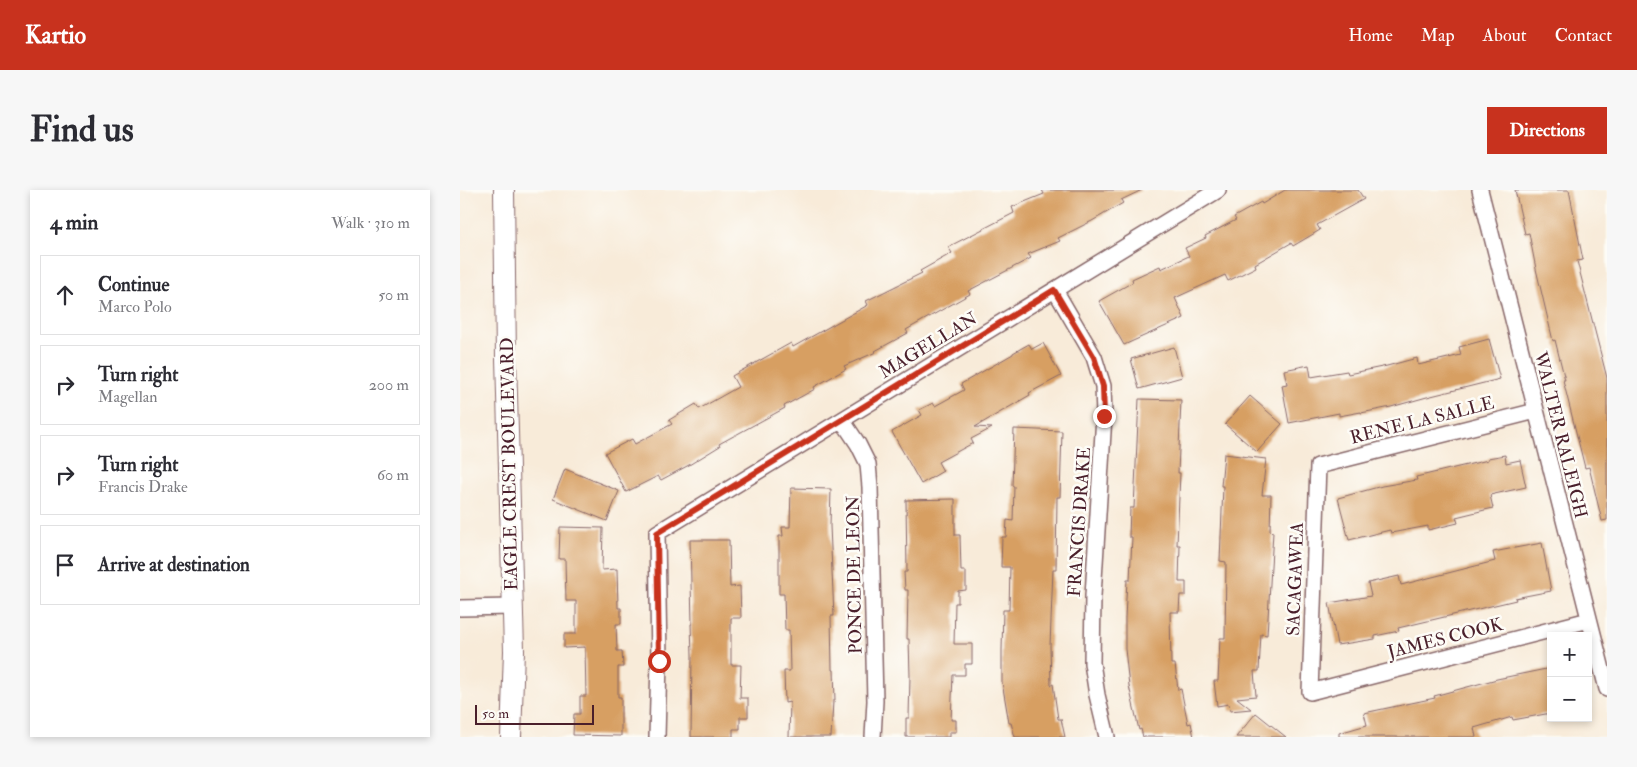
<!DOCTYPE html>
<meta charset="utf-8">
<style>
:root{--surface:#fff;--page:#f7f7f7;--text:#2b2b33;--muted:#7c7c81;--line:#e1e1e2;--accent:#c8321e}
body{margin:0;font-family:"IM FELL Double Pica",serif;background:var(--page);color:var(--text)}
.controls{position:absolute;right:15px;bottom:15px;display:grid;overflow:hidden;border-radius:0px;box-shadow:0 2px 8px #0003}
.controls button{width:45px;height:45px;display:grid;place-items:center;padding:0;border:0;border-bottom:1px solid var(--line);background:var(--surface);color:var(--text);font:25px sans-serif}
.scale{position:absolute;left:15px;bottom:12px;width:119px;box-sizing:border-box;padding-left:5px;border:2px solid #4a1f2b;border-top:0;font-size:14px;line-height:18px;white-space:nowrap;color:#4a1f2b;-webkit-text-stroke:4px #fdfcf7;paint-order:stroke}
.stop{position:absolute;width:15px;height:15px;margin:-11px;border:4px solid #c8321e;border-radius:50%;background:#fff}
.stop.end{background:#c8321e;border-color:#fff;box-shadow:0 1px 5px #0008}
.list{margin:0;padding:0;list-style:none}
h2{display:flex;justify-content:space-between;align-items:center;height:65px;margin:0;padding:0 20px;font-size:21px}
h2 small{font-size:16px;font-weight:400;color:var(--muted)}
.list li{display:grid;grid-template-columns:32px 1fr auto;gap:15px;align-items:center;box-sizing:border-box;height:80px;margin:0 10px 10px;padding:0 10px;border:1px solid var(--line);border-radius:0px}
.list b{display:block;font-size:19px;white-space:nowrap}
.list p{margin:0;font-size:16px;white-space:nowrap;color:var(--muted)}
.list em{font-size:16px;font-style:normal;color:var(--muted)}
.icon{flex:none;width:28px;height:28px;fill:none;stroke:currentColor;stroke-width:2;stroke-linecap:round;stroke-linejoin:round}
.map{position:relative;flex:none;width:1147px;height:547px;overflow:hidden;border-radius:0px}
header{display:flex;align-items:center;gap:30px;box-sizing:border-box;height:70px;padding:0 25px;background:var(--accent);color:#fff}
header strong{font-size:24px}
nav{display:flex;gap:28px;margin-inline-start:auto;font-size:18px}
.intro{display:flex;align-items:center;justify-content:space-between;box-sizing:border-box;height:120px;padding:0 30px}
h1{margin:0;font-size:35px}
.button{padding:12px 22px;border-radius:0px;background:var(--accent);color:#fff;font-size:18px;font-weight:700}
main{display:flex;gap:30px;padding:0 30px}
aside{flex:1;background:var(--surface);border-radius:0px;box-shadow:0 2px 8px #0003}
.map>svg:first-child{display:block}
.building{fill:#d79f62}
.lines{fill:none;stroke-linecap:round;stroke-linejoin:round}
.minor-casing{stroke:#876668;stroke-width:18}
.secondary-casing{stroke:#876668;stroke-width:22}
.minor{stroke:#fff;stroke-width:15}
.secondary{stroke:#fff;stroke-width:20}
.route{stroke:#c8321e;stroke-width:6}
.labels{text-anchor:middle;stroke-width:5;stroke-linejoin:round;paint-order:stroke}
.street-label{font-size:18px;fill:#4a1f2b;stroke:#fdfcf7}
</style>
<header>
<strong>Kartio</strong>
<nav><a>Home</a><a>Map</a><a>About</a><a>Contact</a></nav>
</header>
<div class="intro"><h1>Find us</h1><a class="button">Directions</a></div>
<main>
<aside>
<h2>4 min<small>Walk · 310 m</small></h2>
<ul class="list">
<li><svg class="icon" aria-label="ahead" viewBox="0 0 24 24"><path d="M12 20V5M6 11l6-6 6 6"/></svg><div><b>Continue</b><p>Marco Polo</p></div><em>50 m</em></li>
<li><svg class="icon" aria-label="right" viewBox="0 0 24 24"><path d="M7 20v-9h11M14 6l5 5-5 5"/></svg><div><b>Turn right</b><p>Magellan</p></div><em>200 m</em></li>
<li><svg class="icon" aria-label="right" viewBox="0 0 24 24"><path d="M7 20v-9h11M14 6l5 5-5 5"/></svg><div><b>Turn right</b><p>Francis Drake</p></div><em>60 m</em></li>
<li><svg class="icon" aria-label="arrive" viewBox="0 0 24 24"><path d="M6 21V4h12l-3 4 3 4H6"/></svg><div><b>Arrive at destination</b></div></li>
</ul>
</aside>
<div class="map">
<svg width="1147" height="547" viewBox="0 0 1147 547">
<rect width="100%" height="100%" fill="#fdfcf7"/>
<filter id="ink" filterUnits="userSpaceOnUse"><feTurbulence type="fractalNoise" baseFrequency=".02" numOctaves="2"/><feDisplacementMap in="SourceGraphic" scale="10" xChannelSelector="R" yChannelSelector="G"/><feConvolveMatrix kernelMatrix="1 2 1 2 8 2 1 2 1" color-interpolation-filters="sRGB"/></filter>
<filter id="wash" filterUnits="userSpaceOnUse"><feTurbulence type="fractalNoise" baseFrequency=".0096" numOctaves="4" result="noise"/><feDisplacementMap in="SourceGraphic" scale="20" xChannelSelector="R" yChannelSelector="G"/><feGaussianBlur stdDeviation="1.12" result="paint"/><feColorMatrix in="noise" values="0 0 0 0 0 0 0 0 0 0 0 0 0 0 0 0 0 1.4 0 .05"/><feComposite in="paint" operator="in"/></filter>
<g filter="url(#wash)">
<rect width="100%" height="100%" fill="#f8ebd9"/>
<g id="blocks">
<path class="building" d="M 582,0 L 682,0 L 661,10 L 663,13 L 632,31 L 598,48 L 600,51 L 568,64 L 571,68 L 508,101 L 510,104 L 446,140 L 448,143 L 415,161 L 416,162 L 384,176 L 386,179 L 354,197 L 355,199 L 324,216 L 325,218 L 259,254 L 260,256 L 229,275 L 201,290 L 198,286 L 166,302 L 145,263 L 172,249 L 175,254 L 212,234 L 209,230 L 236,214 L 239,219 L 278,197 L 272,186 L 331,153 L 333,157 L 408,115 L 406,111 L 462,83 L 460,81 L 492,63 L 488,57 L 554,23 L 552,17 L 584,4 Z
M 825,0 L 898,0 L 904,9 L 857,35 L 860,40 L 833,56 L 831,53 L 795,74 L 796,77 L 768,91 L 765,85 L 715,108 L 724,128 L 664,155 L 639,111 L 673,92 L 672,89 L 700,76 L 701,79 L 729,66 L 725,58 L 746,48 L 745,46 L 776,30 L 774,27 L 801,12 L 802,14 Z
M 1055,0 L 1109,0 L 1123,70 L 1117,71 L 1147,188 L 1147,330 L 1142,331 L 1129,277 L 1125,278 L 1103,190 L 1105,190 L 1095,150 L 1093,151 L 1076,79 L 1069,43 L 1065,44 Z
M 1029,149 L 1040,189 L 967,207 L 931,217 L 901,223 L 901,222 L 879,226 L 879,223 L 829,233 L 822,195 L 827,194 L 824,180 L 849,175 L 851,187 L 887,181 L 888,184 L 927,176 L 957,168 L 958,175 L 1001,165 L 999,157 Z
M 583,153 L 601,186 L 569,203 L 570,205 L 515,237 L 532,238 L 511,249 L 513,253 L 478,272 L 483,281 L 461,294 L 432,242 L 462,225 L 459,220 L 473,213 L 475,216 L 504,200 L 501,194 L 553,164 L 553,163 L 569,154 L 572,159 Z
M 714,157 L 722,187 L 679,199 L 671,169 Z
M 790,206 L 822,234 L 797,262 L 765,234 Z
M 679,209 L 721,210 L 718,283 L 720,283 L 717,355 L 720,355 L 719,392 L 726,392 L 726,405 L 720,405 L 719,422 L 710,422 L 711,474 L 715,474 L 718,500 L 721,499 L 728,534 L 731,533 L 734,547 L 683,547 L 681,539 L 679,540 L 669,496 L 665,459 L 665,428 L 667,390 L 670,390 L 672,347 L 669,347 L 670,318 L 674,318 Z
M 554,239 L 602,241 L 600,307 L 597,307 L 596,379 L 593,379 L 590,456 L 591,495 L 593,494 L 598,529 L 601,529 L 605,547 L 555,547 L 551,533 L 549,533 L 542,492 L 542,460 L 543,420 L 549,420 L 550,377 L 541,377 L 542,347 L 546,347 L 547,330 L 553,331 L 554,296 L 552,296 Z
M 764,264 L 806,269 L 802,305 L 811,305 L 810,341 L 813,342 L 807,445 L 801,444 L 799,481 L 794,481 L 796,506 L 777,508 L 791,519 L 770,521 L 769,514 L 757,516 L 754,491 L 758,491 L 760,448 L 765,448 L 766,372 L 760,371 L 763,296 L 761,296 Z
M 1045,265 L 1046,273 L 1060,270 L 1066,297 L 1030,305 L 1033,318 L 996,327 L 998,333 L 968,340 L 968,336 L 931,343 L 930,340 L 889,350 L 878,308 L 922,296 L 957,290 L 956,287 L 1028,270 L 1028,268 Z
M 105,279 L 159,301 L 147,331 L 93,309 Z
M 331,298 L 371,299 L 370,336 L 374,426 L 371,426 L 372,480 L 374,480 L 375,511 L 373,511 L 371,547 L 329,547 L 330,512 L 325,513 L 324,481 L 330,481 L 329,440 L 325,440 L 324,404 L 319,404 L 319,346 L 323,346 L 322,337 L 330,337 Z
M 495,309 L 495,345 L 500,345 L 501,381 L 506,381 L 506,400 L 498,401 L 498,413 L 495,413 L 494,454 L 512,454 L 512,474 L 505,474 L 505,485 L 493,485 L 491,530 L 496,530 L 496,542 L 489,542 L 489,547 L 446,547 L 446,528 L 449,528 L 450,486 L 449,449 L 447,449 L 448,400 L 445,400 L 444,382 L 447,382 L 446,310 Z
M 100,337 L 143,338 L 142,380 L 157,379 L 158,418 L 161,418 L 161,434 L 156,434 L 157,461 L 162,461 L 163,477 L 158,477 L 158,507 L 161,507 L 161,546 L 113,545 L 114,524 L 120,524 L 120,506 L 126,506 L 125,457 L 104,458 L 104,444 L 116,444 L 116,411 L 106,411 L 105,369 L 99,369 Z
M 230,350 L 269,350 L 270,397 L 280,396 L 281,428 L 271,428 L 271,475 L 281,475 L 280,508 L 288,508 L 288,527 L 280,527 L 280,539 L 273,539 L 273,547 L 231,547 L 232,465 L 231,434 L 232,434 Z
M 1082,353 L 1091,401 L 1055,408 L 1056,410 L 938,438 L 939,441 L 915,446 L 915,449 L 877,455 L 869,413 L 911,406 L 908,393 L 939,386 L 941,395 L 1035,371 L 1033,362 Z
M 1091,478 L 1091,523 L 1053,530 L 1052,527 L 1014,538 L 1016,547 L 879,547 L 879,543 L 907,535 L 904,523 L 975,508 L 974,506 L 1037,489 Z
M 796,523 L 826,547 L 776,547 Z"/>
</g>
</g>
<g filter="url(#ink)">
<use href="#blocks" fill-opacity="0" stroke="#876668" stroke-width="1"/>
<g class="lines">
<g class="minor-casing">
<path id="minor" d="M 1020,0 L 1147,499
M 595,100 L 634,167 L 643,196 L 644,226 L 633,406 L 632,473 L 637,505 L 647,547
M 1076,221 L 858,276 L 850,502 L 1129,430
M 382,230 L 398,254 L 408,274 L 410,297 L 415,511 L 413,547
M 0,418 L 53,417
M 197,547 L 199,471 L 197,343 L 758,0"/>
</g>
<g class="secondary-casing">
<path id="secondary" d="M 44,0 L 46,168 L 54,461 L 51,547"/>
</g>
<use href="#minor" class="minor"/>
<use href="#secondary" class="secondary"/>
</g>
</g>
<g class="lines" filter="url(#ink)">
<path class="route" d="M 199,471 L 197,343 L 594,100 L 634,167 L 643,196 L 644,226"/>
</g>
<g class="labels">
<g class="street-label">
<text transform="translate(468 155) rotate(-31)" y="6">MAGELLAN</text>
<text transform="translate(962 230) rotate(-14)" y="6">RENE LA SALLE</text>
<text transform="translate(1101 245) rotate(76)" y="6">WALTER RALEIGH</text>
<text transform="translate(49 274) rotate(-91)" y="6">EAGLE CREST BOULEVARD</text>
<text transform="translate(619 332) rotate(-86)" y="6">FRANCIS DRAKE</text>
<text transform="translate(394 385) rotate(-91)" y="6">PONCE DE LEON</text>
<text transform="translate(835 389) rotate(-88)" y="6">SACAGAWEA</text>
<text transform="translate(985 448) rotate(-14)" y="6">JAMES COOK</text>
</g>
</g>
</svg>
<div class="controls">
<button>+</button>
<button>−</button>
</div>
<div class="scale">50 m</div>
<div class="stop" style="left:199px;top:471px"></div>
<div class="stop end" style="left:644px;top:226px"></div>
</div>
</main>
